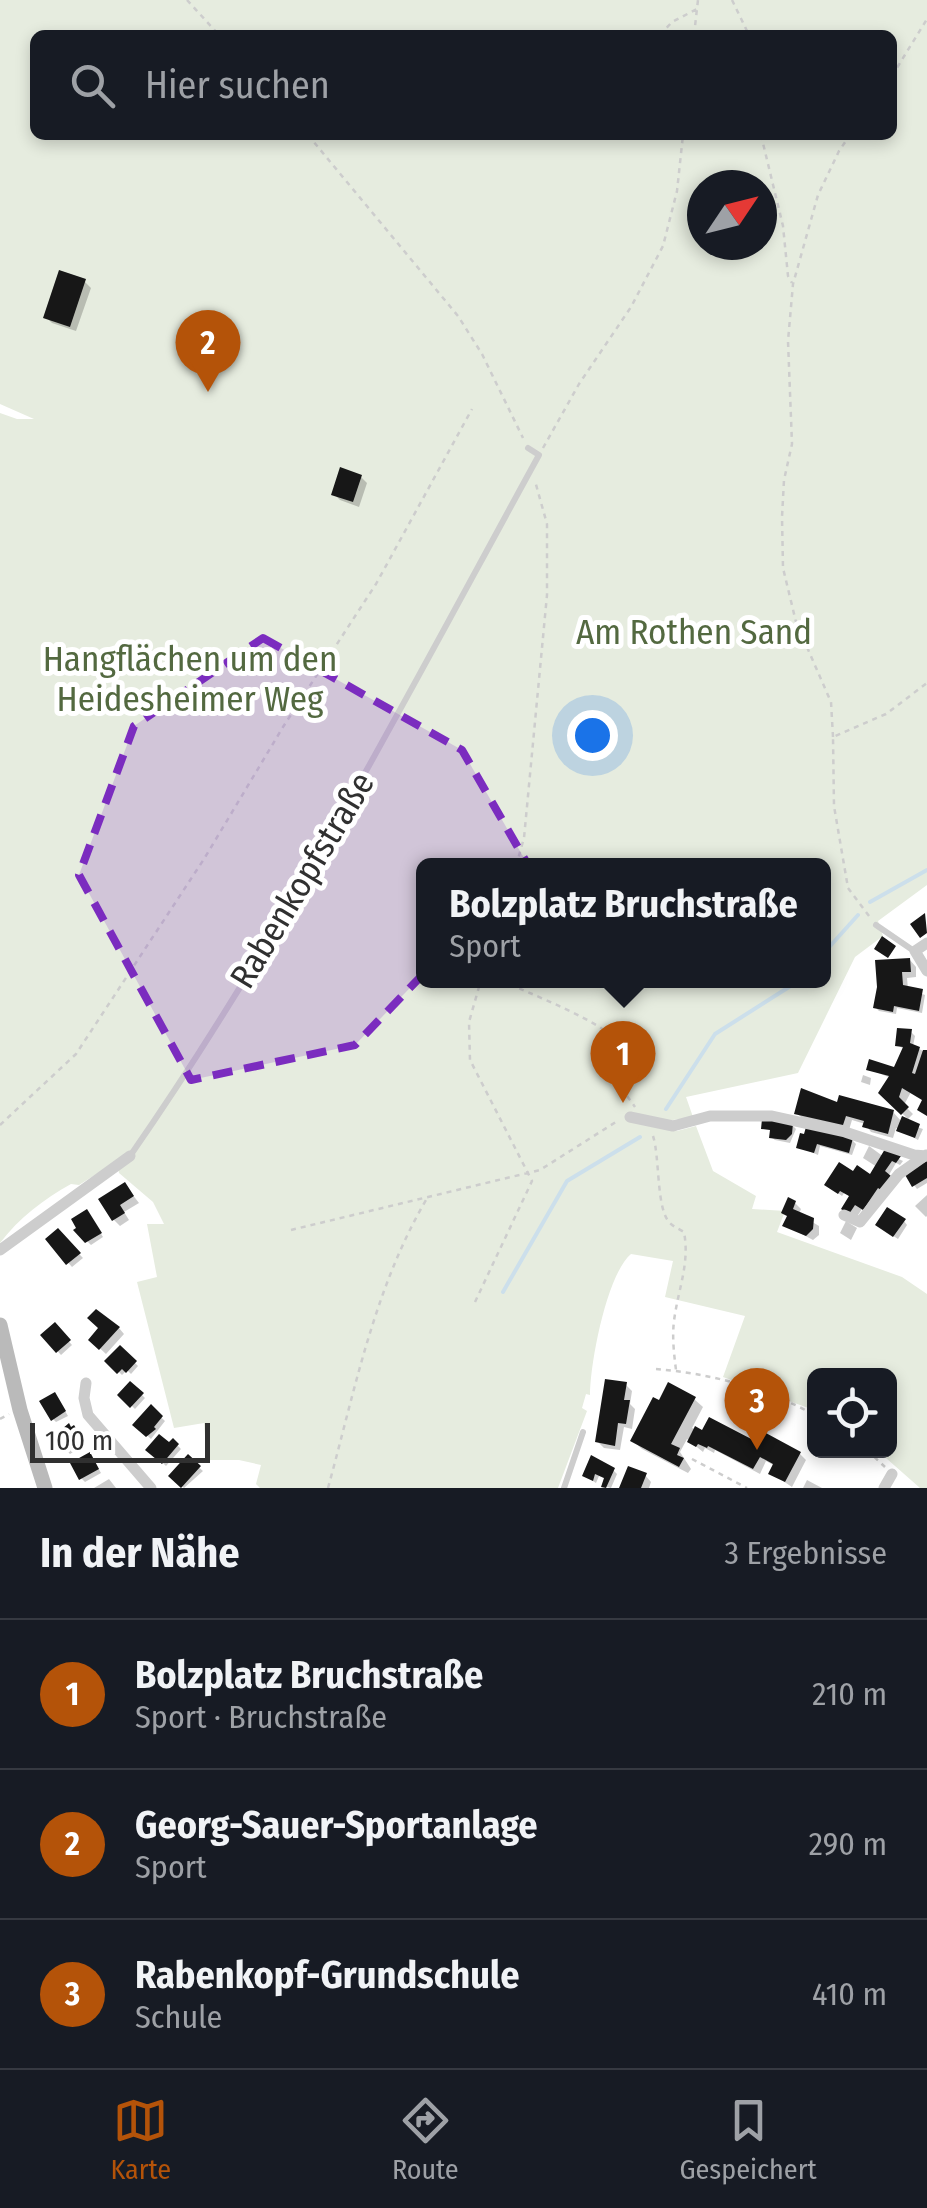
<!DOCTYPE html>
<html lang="de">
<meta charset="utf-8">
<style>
:root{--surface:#171b24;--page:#242831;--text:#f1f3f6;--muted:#9ea1a6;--line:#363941;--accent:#b45309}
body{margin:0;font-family:"Fira Sans Condensed",sans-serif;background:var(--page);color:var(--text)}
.controls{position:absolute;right:30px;bottom:30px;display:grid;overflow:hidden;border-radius:15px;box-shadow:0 5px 15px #0003}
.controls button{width:90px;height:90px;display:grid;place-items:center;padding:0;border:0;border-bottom:2px solid var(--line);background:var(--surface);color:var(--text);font:50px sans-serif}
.compass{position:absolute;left:687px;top:170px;width:90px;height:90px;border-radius:50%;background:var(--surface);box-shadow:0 5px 15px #0003;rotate:55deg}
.scale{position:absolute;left:30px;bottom:25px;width:180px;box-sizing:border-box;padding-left:10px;border:5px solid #303030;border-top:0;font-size:28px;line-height:35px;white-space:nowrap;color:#303030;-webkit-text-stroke:8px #fff;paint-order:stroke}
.you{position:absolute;left:592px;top:735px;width:35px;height:35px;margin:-25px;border:8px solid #fff;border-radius:50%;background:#1a73e8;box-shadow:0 0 0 15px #1a73e833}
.badge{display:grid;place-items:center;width:65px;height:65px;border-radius:50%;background:var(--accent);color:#fff;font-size:32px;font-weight:700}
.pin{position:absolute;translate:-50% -82px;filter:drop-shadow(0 2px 5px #0008)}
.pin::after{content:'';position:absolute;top:52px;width:35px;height:30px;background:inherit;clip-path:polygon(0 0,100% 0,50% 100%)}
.popup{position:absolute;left:416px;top:858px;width:415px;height:130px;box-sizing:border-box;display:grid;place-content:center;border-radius:15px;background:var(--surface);filter:drop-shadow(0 2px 8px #0005);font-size:32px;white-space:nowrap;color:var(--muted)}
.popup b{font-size:38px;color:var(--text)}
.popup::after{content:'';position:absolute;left:50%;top:100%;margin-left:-20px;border:20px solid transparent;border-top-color:var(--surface)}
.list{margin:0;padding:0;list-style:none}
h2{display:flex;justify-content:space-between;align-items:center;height:130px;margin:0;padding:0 40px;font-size:42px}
h2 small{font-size:32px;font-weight:400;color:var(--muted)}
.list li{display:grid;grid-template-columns:65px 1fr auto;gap:30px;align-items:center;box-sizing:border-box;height:150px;padding:0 40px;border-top:2px solid var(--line)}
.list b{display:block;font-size:38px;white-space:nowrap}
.list p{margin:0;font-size:32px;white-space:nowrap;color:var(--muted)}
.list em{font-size:32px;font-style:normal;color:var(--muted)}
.icon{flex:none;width:55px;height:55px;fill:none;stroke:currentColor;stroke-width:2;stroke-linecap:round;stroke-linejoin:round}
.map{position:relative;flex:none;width:927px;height:1488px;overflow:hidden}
.search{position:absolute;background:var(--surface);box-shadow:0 5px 15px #0003;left:30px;right:30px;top:30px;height:110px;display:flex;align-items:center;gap:25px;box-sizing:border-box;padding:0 35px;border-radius:15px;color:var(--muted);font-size:38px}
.sheet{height:580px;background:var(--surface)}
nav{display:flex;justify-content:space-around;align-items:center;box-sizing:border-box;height:140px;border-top:2px solid var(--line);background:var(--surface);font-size:28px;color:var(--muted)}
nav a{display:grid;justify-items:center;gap:5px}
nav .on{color:var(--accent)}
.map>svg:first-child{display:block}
.green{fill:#e6ecdf;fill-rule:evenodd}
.shadow{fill:#0003}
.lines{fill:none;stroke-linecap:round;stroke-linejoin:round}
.stream{stroke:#ccdfeb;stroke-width:4}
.building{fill:#171717}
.path{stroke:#cdcdcd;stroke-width:2.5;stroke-dasharray:5 5;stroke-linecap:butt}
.service{stroke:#cdcdcd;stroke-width:6}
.minor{stroke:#cdcdcd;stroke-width:11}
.secondary{stroke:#bababa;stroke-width:15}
.marked{fill:#7b2cbf;fill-opacity:0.2;stroke:#7b2cbf;stroke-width:8;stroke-dasharray:20 12;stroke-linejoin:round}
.labels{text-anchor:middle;stroke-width:10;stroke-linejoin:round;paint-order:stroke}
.park-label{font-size:35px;fill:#536940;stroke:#fff}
.street-label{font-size:35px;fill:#303030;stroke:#fff}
</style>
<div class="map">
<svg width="927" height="1488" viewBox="0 0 927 1488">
<rect width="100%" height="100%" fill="#fff"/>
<path class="green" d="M 0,0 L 927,0 L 927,885 L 878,921 L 883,936 L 855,957 L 798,1073 L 686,1097 L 693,1117 L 666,1121 L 677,1131 L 696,1126 L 713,1171 L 756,1196 L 752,1209 L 785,1211 L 777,1232 L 902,1277 L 927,1294 L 927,1488 L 920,1488 L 878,1451 L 890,1450 L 890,1376 L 814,1376 L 814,1410 L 723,1377 L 745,1316 L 665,1297 L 673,1261 L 631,1254 C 607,1274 590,1363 590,1395 L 586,1394 L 582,1408 L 587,1411 L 558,1488 L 260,1488 L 256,1484 L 261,1465 L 239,1460 L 207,1460 L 204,1423 L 174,1428 L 137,1282 L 157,1277 L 147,1224 L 164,1224 L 153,1202 L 119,1173 L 117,1161 L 79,1185 L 71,1184 C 44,1199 19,1218 0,1243 L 0,413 L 17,419 L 34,419 L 0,404 ZM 35,35 L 892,35 L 892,135 L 35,135 ZM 702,185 L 762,185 L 762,245 L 702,245 ZM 423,866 L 823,866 L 823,980 L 423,980 Z"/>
<path class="shadow" d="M 85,282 L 91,288 L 76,331 L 52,323 L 46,317 Z
M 361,477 L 367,483 L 359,507 L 340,500 L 334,494 Z
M 910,960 L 916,967 L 916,977 L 907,978 L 908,989 L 925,995 L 922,1013 L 897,1008 L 896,1014 L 879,1011 L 876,1008 Z
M 911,1032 L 915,1036 L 913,1046 L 927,1053 L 927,1115 L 925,1101 L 911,1092 L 904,1105 L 913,1114 L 908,1119 L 881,1093 L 891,1078 L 868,1069 L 893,1069 L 905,1050 L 898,1045 Z
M 863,1075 L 871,1078 L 870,1085 L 861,1082 Z
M 893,1112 L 902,1122 L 923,1129 L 918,1140 L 896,1128 L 893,1138 L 871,1132 L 865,1124 L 852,1120 L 849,1130 L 803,1119 L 797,1113 Z
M 792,1125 L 796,1129 L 790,1143 L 775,1140 L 771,1137 L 772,1130 L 763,1128 Z
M 802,1136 L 852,1140 L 856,1144 L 852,1155 L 820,1146 L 818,1155 L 799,1147 Z
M 869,1146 L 884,1157 L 886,1153 L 903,1161 L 900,1165 L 896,1163 L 867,1212 L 862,1209 L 856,1218 L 850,1214 L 851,1198 L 845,1192 L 842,1196 L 831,1188 L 854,1174 L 870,1178 L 877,1167 L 863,1158 Z
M 927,1163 L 927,1183 L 917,1189 L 914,1185 Z
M 125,1185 L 139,1203 L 124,1212 L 129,1220 L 120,1226 L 114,1220 Z
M 927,1195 L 927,1216 L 926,1217 L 915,1206 Z
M 795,1203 L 801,1209 L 799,1214 L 819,1226 L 819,1235 L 813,1240 L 785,1225 Z
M 90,1216 L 103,1237 L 91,1245 L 85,1239 Z
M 846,1221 L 857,1228 L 851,1240 L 840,1233 Z
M 904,1221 L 907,1225 L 898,1239 L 881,1228 Z
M 58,1232 L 83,1258 L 72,1267 L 48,1240 Z
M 54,1325 L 72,1345 L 61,1355 L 43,1335 Z
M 119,1328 L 124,1334 L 106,1354 L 91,1340 Z
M 120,1348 L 138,1366 L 131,1374 L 127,1370 L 122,1375 L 108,1361 Z
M 131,1384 L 145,1398 L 135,1409 L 121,1395 Z
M 626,1385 L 632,1391 L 630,1404 L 635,1409 L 632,1429 L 624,1427 L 620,1450 L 604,1448 L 598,1442 Z
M 58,1399 L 68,1416 L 56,1422 L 53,1419 Z
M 694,1399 L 703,1407 L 692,1428 L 703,1433 L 800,1454 L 806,1460 L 792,1487 L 771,1473 L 775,1466 L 766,1461 L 760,1474 L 715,1450 L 714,1453 L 705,1448 L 703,1452 L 687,1439 L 680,1452 L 691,1469 L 688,1473 L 642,1449 L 633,1441 Z
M 151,1408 L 165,1421 L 151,1439 L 136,1425 Z
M 78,1432 L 85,1445 L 70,1454 L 67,1451 Z
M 173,1441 L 181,1449 L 166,1466 L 149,1450 L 169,1446 Z
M 188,1458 L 203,1471 L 184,1488 L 171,1476 Z
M 93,1459 L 101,1473 L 85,1482 L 81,1478 Z
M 613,1470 L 617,1474 L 611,1488 L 604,1486 L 606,1479 L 599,1476 L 596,1483 L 585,1476 Z
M 645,1475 L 651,1482 L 649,1488 L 621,1488 Z
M 109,1479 L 116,1488 L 94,1488 Z
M 807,1480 L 822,1488 L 803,1488 Z"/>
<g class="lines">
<path class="stream" d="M 870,902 L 927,870
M 823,954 L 858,915
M 666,1109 L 715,1034 L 800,980
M 503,1292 L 567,1181 L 640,1137"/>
</g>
<path class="building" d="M 59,270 L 86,279 L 70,327 L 43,318 Z
M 340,467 L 362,475 L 353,502 L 331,495 Z
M 925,913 L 927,933 L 920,938 L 910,924 Z
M 882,936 L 896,946 L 888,958 L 874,949 Z
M 910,958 L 911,972 L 902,972 L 903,985 L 923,989 L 919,1011 L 894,1006 L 893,1012 L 873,1008 L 877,987 L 875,960 Z
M 897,1028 L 912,1029 L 910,1043 L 920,1047 L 912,1073 L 915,1074 L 923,1050 L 927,1050 L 927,1116 L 917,1110 L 922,1100 L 902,1088 L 899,1097 L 909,1107 L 901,1115 L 878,1093 L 889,1076 L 866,1070 L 869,1059 L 894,1067 L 903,1047 L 895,1046 Z
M 801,1088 L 837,1102 L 839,1095 L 894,1110 L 888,1134 L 862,1127 L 864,1121 L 846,1116 L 843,1125 L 794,1114 Z
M 902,1116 L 920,1124 L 915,1138 L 896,1131 Z
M 762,1119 L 793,1123 L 792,1134 L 786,1140 L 769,1138 L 770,1130 L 761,1129 Z
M 806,1127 L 853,1138 L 849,1153 L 817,1144 L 814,1153 L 796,1148 L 800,1133 L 804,1134 Z
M 885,1149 L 901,1156 L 896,1163 L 892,1161 L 885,1171 L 891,1176 L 881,1190 L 878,1188 L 863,1210 L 855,1205 L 849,1214 L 841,1209 L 849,1196 L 840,1191 L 838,1194 L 824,1185 L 839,1162 L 853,1171 L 857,1165 L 870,1174 Z
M 927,1161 L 927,1178 L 912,1187 L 904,1173 Z
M 125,1182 L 134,1196 L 120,1205 L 125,1213 L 112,1221 L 98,1199 Z
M 788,1197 L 796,1201 L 793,1209 L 814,1218 L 813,1229 L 806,1236 L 782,1226 L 787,1216 L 781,1213 Z
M 887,1207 L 906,1219 L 893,1237 L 875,1225 Z
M 87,1209 L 102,1233 L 85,1243 L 73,1230 L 76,1228 L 71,1219 Z
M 58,1228 L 81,1253 L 66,1265 L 45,1239 Z
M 96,1309 L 120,1327 L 99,1350 L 88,1340 L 98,1328 L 87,1318 Z
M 55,1322 L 71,1340 L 56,1353 L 40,1335 Z
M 120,1345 L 137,1361 L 126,1373 L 122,1369 L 117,1374 L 104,1361 Z
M 605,1379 L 627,1382 L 624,1400 L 630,1400 L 626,1424 L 618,1423 L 615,1446 L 595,1442 Z
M 130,1381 L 144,1393 L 130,1408 L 117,1395 Z
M 668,1382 L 696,1397 L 671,1444 L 680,1448 L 677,1455 L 684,1458 L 679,1467 L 630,1441 L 653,1397 L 659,1400 Z
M 55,1392 L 66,1411 L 51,1421 L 39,1401 Z
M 151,1404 L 163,1416 L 154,1427 L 156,1429 L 146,1437 L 132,1425 Z
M 709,1417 L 759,1443 L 764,1432 L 801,1452 L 785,1482 L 768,1474 L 773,1464 L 760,1457 L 753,1469 L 708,1446 L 707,1448 L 698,1444 L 696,1447 L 687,1442 L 695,1426 L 702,1430 Z
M 69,1423 L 71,1427 L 74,1425 L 84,1441 L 65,1452 L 55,1435 Z
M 159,1434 L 169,1442 L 173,1438 L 179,1444 L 162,1464 L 145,1450 Z
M 90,1452 L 99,1469 L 79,1480 L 70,1463 Z
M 188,1454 L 201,1466 L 181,1488 L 168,1476 Z
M 591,1455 L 615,1468 L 606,1488 L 601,1487 L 604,1478 L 595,1474 L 593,1481 L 582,1476 Z
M 628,1466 L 647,1473 L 641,1488 L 619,1488 Z"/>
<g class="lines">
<path class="path" d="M 187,0 L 219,35
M 732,0 L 749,35
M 660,35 L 672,22 L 697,9
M 694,35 L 698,0
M 892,76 L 927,19
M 308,135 L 458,316 L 482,354 L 523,438
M 761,135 L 783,226 L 788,276 L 792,283
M 543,448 L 579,384 L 631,307 L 663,246 L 677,191 L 683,135
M 833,737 L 831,702 L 796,622 L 783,568 L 782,517 L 784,480 L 792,444 L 788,341 L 793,284 L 818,195 L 839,151 L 850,135
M 516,866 L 524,838 L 547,595 L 547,524 L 535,481
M 869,916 L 848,888 L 834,806 L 833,737 L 886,714 L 927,683
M 501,980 C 525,992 607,1023 618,1043 C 627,1057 624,1074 622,1089 L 635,1107
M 0,1125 L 76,1054 L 204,859 L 283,727 L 376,584 L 472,409
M 653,1136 C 660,1157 656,1210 670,1223 C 674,1227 679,1229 684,1232 C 690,1264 678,1289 674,1321 C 672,1337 674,1354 676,1370
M 291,1230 L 540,1170 L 619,1120
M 475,1302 L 532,1181 L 470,1060 L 469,1022 L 481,980
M 656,1369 C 708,1373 770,1389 814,1415
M 0,1419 L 9,1414
M 867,1450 L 885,1467
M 692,1459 L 747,1488
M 328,1488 C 355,1390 374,1289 426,1200"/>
<path class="service" d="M 876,925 L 914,951
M 130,1156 C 285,933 409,692 539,455 L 528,448
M 564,1488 L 583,1432"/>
<path class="minor" d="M 927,943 L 915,951 L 927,971
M 630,1117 L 673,1126 L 710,1116 L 772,1116 L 845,1132 L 914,1155 L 927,1156
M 844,1215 L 860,1222 L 899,1174 L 926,1155
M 0,1250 L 130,1156
M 86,1383 L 84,1398 L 88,1415 L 151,1488
M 884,1488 L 892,1474"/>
<path class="secondary" d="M 0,1325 L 20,1410 L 45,1488"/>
</g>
<path class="marked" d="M 263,638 L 462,750 L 528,865 L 355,1045 L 191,1080 L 79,875 L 134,726 Z"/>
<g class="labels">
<g class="park-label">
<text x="694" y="644">Am Rothen Sand</text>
<text x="190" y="671">Hangflächen um den<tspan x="190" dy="40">Heidesheimer Weg</tspan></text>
</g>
<g class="street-label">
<text transform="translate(302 880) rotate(-59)" y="12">Rabenkopfstraße</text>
</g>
</g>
</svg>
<div class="controls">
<button><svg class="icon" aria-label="locate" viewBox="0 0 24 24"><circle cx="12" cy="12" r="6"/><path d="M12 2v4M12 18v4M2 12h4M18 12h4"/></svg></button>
</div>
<svg class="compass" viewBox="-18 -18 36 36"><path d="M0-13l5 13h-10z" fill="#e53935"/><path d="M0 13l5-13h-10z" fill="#9ea1a6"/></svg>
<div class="scale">100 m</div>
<div class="you"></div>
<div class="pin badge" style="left:623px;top:1103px">1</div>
<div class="popup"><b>Bolzplatz Bruchstraße</b>Sport</div>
<div class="pin badge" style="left:208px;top:392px">2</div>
<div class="pin badge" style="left:757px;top:1450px">3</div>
<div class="search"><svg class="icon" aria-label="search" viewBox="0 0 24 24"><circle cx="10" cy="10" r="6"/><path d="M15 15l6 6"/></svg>Hier suchen</div>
</div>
<section class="sheet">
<h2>In der Nähe<small>3 Ergebnisse</small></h2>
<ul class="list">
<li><span class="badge">1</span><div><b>Bolzplatz Bruchstraße</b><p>Sport · Bruchstraße</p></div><em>210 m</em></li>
<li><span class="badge">2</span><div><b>Georg-Sauer-Sportanlage</b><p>Sport</p></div><em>290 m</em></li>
<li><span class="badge">3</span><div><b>Rabenkopf-Grundschule</b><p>Schule</p></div><em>410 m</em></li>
</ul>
</section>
<nav>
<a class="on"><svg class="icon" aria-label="map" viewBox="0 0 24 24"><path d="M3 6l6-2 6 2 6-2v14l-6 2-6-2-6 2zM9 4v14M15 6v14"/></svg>Karte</a>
<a><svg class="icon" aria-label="directions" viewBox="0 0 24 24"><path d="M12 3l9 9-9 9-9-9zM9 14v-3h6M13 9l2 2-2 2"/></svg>Route</a>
<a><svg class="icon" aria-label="saved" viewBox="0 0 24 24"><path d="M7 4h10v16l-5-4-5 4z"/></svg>Gespeichert</a>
</nav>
